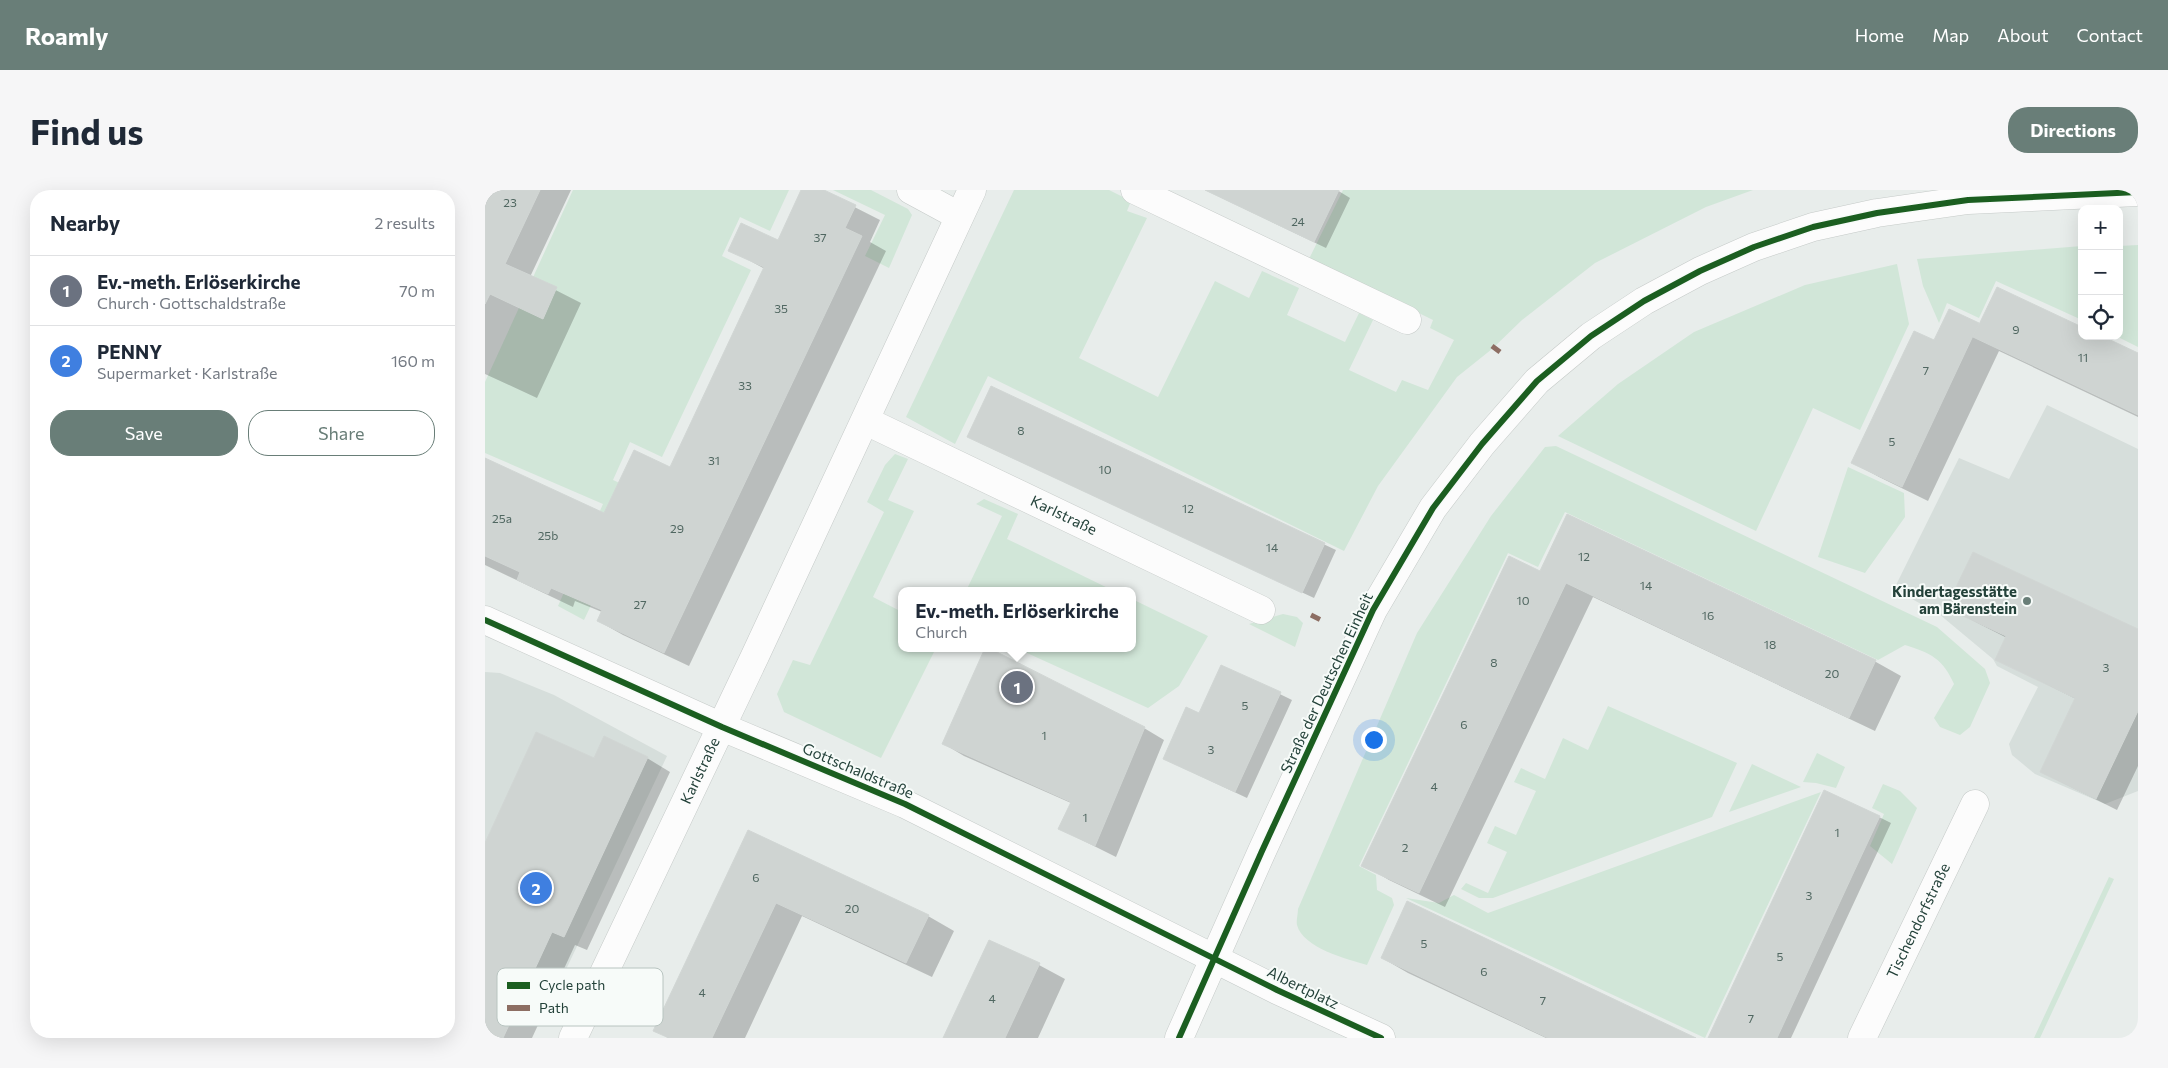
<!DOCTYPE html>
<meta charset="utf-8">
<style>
:root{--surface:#fff;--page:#f6f6f7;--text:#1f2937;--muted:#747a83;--line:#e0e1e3;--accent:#697e78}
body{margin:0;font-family:Commissioner,sans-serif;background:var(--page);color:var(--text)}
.controls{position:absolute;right:15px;top:15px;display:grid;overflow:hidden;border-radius:10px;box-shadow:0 5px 20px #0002}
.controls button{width:45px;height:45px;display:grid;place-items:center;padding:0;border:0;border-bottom:1px solid var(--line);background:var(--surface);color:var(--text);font:25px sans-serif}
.you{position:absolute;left:888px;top:549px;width:18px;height:18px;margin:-12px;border:4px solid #fff;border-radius:50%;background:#1a73e8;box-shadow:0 0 0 8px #1a73e833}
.badge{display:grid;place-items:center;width:32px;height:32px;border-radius:50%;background:var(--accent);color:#fff;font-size:16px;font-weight:700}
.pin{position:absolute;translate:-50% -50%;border:2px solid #fff;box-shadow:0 1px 5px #0006}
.popup{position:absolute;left:413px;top:397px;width:238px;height:65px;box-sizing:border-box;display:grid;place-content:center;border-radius:10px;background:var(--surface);filter:drop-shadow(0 1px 4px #0005);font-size:16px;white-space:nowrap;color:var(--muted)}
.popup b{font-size:19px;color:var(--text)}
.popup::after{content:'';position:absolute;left:50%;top:100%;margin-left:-10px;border:10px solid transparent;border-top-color:var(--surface)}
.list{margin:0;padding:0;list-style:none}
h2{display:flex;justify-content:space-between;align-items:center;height:65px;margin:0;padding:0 20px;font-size:21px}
h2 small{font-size:16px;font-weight:400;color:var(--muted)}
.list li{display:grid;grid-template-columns:32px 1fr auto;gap:15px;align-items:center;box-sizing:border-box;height:70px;padding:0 20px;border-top:1px solid var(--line)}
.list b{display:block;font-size:19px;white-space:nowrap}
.list p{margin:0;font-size:16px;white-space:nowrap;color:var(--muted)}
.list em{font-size:16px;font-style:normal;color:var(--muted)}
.actions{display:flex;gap:10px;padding:15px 20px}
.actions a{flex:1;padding:11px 0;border:1px solid var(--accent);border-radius:20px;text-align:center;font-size:18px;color:var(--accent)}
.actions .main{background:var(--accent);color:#fff}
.icon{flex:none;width:28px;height:28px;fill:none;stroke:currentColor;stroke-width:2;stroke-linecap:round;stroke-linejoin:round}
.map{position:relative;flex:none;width:1653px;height:848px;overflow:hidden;border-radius:20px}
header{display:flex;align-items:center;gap:30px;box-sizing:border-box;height:70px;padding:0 25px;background:var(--accent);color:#fff}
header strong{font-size:24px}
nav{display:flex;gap:28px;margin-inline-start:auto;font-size:18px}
.intro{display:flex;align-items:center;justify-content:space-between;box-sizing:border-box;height:120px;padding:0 30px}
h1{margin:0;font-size:35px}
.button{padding:12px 22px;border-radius:20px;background:var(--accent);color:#fff;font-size:18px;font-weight:700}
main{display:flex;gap:30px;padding:0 30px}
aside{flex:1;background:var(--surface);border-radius:20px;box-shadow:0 5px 20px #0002}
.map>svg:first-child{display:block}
.built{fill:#d6dedb}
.green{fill:#d1e6d8}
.shadow{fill:#0003}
.building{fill:#cfd4d2;stroke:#d1d6d4}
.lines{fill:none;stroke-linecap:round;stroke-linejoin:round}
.minor-casing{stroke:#c5cac8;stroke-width:29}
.tertiary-casing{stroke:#c5cac8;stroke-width:29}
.minor{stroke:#fcfcfc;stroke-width:28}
.tertiary{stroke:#fcfcfc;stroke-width:28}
.quiet{stroke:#8d6e63;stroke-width:5;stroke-dasharray:10 5;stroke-linecap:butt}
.cycleway-casing{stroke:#f7fbf9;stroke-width:9}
.cycleway{stroke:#1b5e20;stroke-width:6}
.poi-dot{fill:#697e78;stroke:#f7fbf9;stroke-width:2}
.labels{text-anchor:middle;stroke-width:4;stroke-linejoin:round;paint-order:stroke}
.number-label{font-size:12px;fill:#506761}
.street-label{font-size:15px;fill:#24423a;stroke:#f7fbf9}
.poi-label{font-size:15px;font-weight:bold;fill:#24423a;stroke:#f7fbf9;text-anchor:end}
.key{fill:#f7fbf9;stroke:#b8c4c0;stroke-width:1}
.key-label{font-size:14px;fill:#24423a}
</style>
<header>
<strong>Roamly</strong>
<nav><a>Home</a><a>Map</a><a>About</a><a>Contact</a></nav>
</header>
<div class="intro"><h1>Find us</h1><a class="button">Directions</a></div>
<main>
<aside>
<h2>Nearby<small>2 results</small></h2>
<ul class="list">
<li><span class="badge" style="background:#6b7280">1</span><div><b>Ev.-meth. Erlöserkirche</b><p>Church · Gottschaldstraße</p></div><em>70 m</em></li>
<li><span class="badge" style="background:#3f7fe0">2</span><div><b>PENNY</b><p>Supermarket · Karlstraße</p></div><em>160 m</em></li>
</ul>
<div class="actions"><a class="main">Save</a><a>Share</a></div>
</aside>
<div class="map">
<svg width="1653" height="848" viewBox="0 0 1653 848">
<rect width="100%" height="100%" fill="#e8edeb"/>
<path class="built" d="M 1562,215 L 1653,259 L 1653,601 L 1620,614 L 1550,584 L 1527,565 L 1524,554 L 1553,497 L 1512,476 L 1508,469 L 1454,424 L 1409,399 L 1474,268 L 1524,289 Z
M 0,482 L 15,483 L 69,505 L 182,566 L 59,826 L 32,816 L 0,801 Z"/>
<path class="green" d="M 88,0 L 304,0 L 285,41 L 255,27 L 237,66 L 266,80 L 177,267 L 145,252 L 128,290 L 159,304 L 99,430 L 73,416 L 118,314 L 0,263 L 0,192 Z
M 348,0 L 386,0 L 423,19 L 427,25 L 404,78 L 380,66 L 400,25 Z
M 529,0 L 624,0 L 646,11 L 642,21 L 662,28 L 594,168 L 673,207 L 730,91 L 764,108 L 777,81 L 814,98 L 802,125 L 860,152 L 874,123 L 888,130 L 864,180 L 911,202 L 917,190 L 943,200 L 969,150 L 945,138 L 948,130 L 824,69 L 858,0 L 1268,0 L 1221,17 L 1110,73 L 1037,130 L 1007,159 L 972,187 L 893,296 L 859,361 L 503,186 L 470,254 L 421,227 Z
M 1653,55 L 1653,157 L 1631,146 L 1634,146 L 1634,56 Z
M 1597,56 L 1597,130 L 1511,91 L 1494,128 L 1462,113 L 1454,133 L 1438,96 L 1432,69 Z
M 1412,74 L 1424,134 L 1375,240 L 1328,218 L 1271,341 L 1073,246 L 1133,194 L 1209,142 L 1320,95 Z
M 1071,256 L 1452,437 L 1500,479 L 1505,493 L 1485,537 L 1475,545 L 1455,537 L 1449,528 L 1469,494 C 1458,469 1446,463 1420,455 L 1393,470 L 1080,322 L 1053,377 L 1023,363 L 874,676 L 891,685 L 892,700 L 907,708 L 909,715 L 882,775 C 862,769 818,758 812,735 C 811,731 813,724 813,719 L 932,443 L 1006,326 L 1060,257 Z
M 410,264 L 423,269 L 403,310 L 429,321 L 388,407 L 417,422 L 417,458 L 451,458 L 396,568 L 299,522 L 292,504 L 308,470 L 325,475 L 399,322 L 382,312 L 400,275 Z
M 1363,277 L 1419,303 L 1420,327 L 1380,383 L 1333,367 Z
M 499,309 L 533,324 L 522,349 L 629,401 L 481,401 L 517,326 L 491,314 Z
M 647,409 L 723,446 L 694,496 L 663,518 L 531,458 L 647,458 Z
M 798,424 L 812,427 L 818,433 L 810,457 L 764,434 Z
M 1123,516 L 1252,573 L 1227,627 L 1008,708 L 994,708 L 976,699 L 981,693 L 1003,703 L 1022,662 L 1002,653 L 1010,636 L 1031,645 L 1051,601 L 1029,592 L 1036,578 L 1060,589 L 1078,548 L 1103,560 Z
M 1332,563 L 1360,577 L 1351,598 L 1331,593 L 1318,592 Z
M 1267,574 L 1316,597 L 1244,622 Z
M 1398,594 L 1415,601 L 1432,618 L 1407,674 L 1385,656 L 1399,624 L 1387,618 Z
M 1336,602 L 1220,848 L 921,708 L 954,713 L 969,705 L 1003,723 Z
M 1624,687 L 1629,689 L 1555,848 L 1549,848 Z"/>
<path class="shadow" d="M 0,0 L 86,0 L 45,87 L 96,113 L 52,208 L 0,184 Z
M 318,0 L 336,0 L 395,30 L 385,52 L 401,61 L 204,476 L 138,445 L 113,431 L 117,422 L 90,411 L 88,417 L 0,375 L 0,269 L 120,324 L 185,279 L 280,79 L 245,60 L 293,52 Z
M 720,0 L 852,0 L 865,8 L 841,58 Z
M 1465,121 L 1495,135 L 1597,146 L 1653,165 L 1653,227 L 1514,161 L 1443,311 L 1394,287 L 1368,273 L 1450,152 Z
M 507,198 L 851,360 L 829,408 L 495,253 Z
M 1082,326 L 1391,472 L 1416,486 L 1390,541 L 1108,407 L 960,717 L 904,690 L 878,675 L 1055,383 Z
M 1463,418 L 1653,441 L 1653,576 L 1632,620 L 1556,582 L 1591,509 L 1511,469 L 1522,448 Z
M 737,476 L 807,510 L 762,608 L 679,569 L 715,524 Z
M 659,538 L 679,550 L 631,667 L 575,639 L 586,613 L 479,566 L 459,554 Z
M 162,568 L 185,582 L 102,760 L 90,755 L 47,848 L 0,848 L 0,656 L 110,570 Z
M 1394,627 L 1406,633 L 1306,848 L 1227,848 Z
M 263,642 L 443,726 L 469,741 L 447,787 L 317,726 L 260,848 L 183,848 L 170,840 Z
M 505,751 L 554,775 L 580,789 L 553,848 L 459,848 Z
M 897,768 L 1209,848 L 1061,848 L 923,783 Z"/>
<path class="building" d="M 0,0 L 55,0 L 20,74 L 72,97 L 58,129 L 5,104 L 0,114 Z
M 316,0 L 339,0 L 371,15 L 360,38 L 377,46 L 179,463 L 112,431 L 117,420 L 66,398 L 63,404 L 32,390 L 35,382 L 0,366 L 0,268 L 119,323 L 149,260 L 185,277 L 279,77 L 243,61 L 256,33 L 293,50 Z
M 720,0 L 854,0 L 829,52 Z
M 1512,97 L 1597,137 L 1597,146 L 1617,146 L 1653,163 L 1653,225 L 1488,147 Z
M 1464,119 L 1494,133 L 1417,297 L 1366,273 L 1429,141 L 1449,150 Z
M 506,196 L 840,353 L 817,403 L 482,247 Z
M 1082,324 L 1391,470 L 1364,528 L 1081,393 L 934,703 L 876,676 L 1024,366 L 1055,381 Z
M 1488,362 L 1653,439 L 1653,521 L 1611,609 L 1555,582 L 1590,508 L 1510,470 L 1521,446 L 1461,418 Z
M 500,458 L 504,458 L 660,537 L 610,656 L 573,639 L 586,612 L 457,554 Z
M 736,475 L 796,502 L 750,602 L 678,569 L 701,517 L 714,523 Z
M 51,542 L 109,568 L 119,546 L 163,567 L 79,747 L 67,742 L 18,848 L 0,848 L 0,653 Z
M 1339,600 L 1395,626 L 1366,688 L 1292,848 L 1223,848 Z
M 263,640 L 444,725 L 421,773 L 291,713 L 227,848 L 184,848 L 168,841 Z
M 922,711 L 1042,768 L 1211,848 L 1063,848 L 896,768 Z
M 504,750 L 555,773 L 520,848 L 458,848 Z"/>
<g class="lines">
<g class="minor-casing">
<g id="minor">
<path d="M 426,0 L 474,26"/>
<path d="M 650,0 L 922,130"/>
<path id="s1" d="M 381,231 L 776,420"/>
<path d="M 0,430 L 237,537 L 420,614 L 792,800 L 896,848"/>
<path id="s2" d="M 88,848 L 270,466 L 487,0"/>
<path id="s3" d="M 1377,848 L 1490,614"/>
</g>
</g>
<g class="tertiary-casing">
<path id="tertiary" d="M 694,848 L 777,661 L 888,420 L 948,318 L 997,254 L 1052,191 L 1106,146 L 1159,111 L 1215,81 L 1269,57 L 1328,37 L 1392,23 L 1483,10 L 1653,2"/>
</g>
<use href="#minor" class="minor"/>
<use href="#tertiary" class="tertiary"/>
<path class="quiet" d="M 1007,156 L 1015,162
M 826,425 L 836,430"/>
<g class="cycleway-casing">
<path id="cycleway" d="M 0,430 L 237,537 L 420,614 L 792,800 L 896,848
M 694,848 L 777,661 L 888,420 L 948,318 L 997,254 L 1052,191 L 1106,146 L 1159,111 L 1215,81 L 1269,57 L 1328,37 L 1392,23 L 1483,10 L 1653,2"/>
</g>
<use href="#cycleway" class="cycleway"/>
</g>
<circle class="poi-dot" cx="1542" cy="411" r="5"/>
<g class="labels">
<g class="number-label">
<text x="25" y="17">23</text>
<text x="813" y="36">24</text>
<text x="335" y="52">37</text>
<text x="296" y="123">35</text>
<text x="1531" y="144">9</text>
<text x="1598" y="172">11</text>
<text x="1441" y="185">7</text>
<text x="260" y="200">33</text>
<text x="536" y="245">8</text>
<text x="1407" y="256">5</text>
<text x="229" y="275">31</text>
<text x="620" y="284">10</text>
<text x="703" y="323">12</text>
<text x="17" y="333">25a</text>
<text x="192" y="343">29</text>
<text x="63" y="350">25b</text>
<text x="787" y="362">14</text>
<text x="1099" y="371">12</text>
<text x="1161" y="400">14</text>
<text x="1038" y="415">10</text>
<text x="155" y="419">27</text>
<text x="1223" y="430">16</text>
<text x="1285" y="459">18</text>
<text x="1009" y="477">8</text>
<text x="1621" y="482">3</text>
<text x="1347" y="488">20</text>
<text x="760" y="520">5</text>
<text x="979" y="539">6</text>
<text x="559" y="550">1</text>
<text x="726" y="564">3</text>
<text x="949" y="601">4</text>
<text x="600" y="632">1</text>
<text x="1352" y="647">1</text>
<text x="920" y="662">2</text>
<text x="271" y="692">6</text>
<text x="1324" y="710">3</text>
<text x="367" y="723">20</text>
<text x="939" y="758">5</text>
<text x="1295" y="771">5</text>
<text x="999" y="786">6</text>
<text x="217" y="807">4</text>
<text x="507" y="813">4</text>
<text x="1058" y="815">7</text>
<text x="1266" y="833">7</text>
</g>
<g class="street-label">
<text dy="5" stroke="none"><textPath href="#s1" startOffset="219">Karlstraße</textPath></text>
<text transform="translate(842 493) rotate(-65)" y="5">Straße der Deutschen Einheit</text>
<text dy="5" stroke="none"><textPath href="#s2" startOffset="296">Karlstraße</textPath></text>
<text transform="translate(373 581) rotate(23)" y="5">Gottschaldstraße</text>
<text dy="5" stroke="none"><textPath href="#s3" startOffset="130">Tischendorfstraße</textPath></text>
<text transform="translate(818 798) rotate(26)" y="5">Albertplatz</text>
</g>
<g class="poi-label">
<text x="1532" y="407">Kindertagesstätte<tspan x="1532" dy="17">am Bärenstein</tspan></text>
</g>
</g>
<rect x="12" y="778" width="166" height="58" rx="8" class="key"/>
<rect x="22" y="792" width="23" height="7" fill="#1b5e20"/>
<rect x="22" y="815" width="23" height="6" fill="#8d6e63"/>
<g class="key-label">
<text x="54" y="800">Cycle path</text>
<text x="54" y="823">Path</text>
</g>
</svg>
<div class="controls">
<button>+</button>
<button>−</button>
<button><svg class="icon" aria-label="locate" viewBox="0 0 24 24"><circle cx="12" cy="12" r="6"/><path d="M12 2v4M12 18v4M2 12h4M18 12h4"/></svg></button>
</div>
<div class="you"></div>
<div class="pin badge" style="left:532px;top:497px;background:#6b7280">1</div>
<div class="popup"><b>Ev.-meth. Erlöserkirche</b>Church</div>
<div class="pin badge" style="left:51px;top:698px;background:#3f7fe0">2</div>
</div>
</main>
